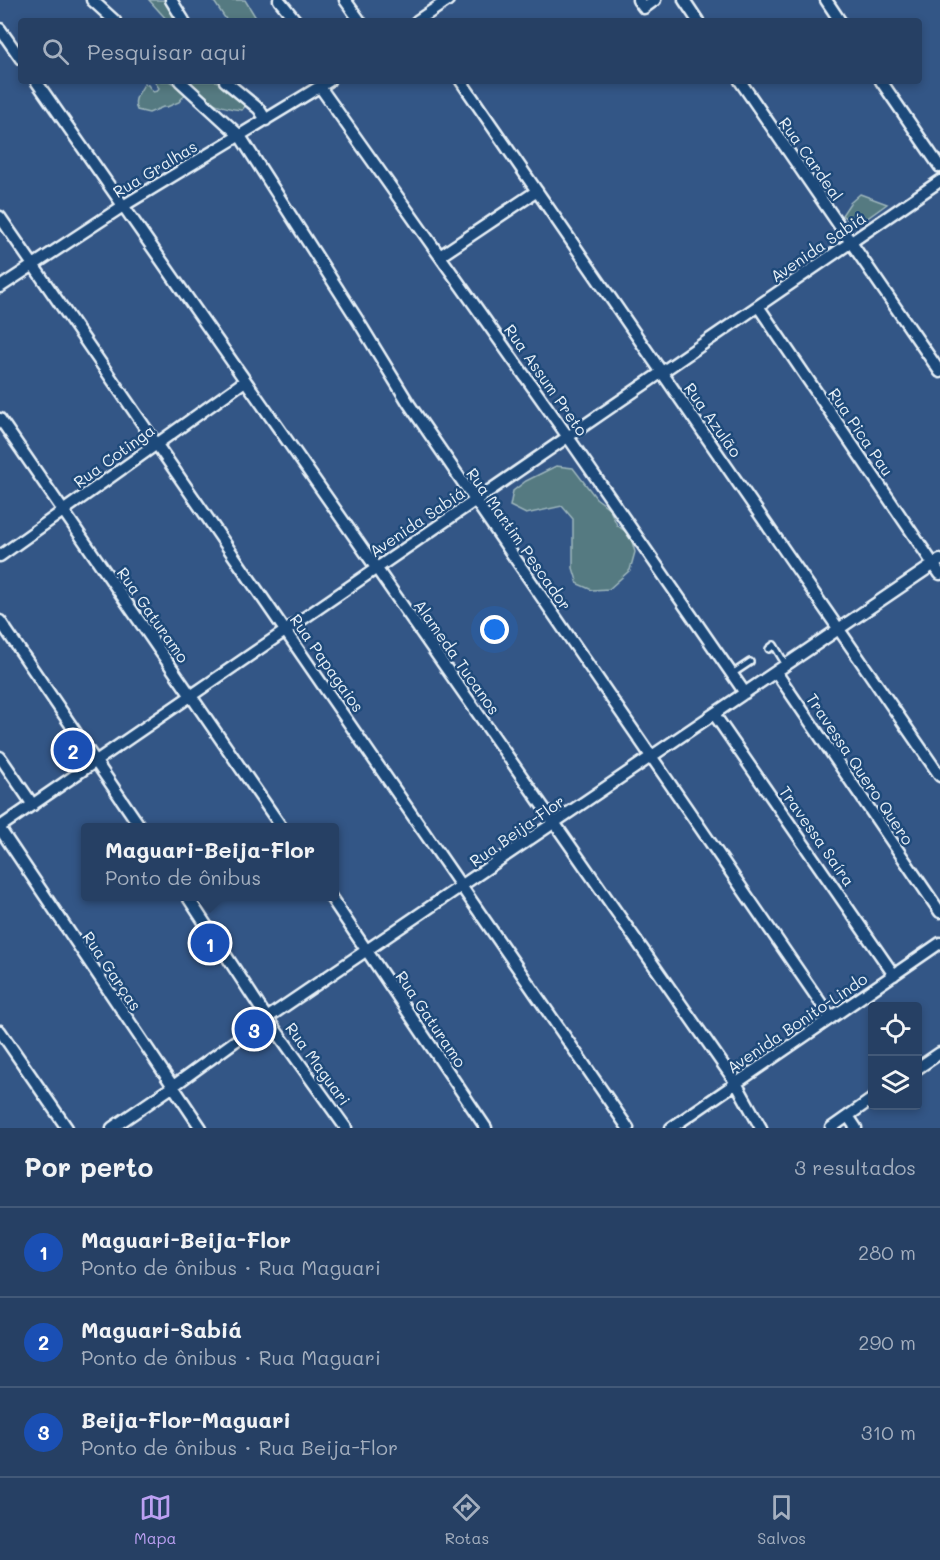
<!DOCTYPE html>
<html lang="pt">
<meta charset="utf-8">
<style>
:root{--surface:#264064;--page:#324b6d;--text:#f1f3f6;--muted:#a4afbf;--line:#425978;--accent:#bca0f2}
body{margin:0;font-family:Mali,sans-serif;background:var(--page);color:var(--text)}
.controls{position:absolute;right:18px;bottom:18px;display:grid;overflow:hidden;border-radius:6px;box-shadow:0 3px 9px #0003}
.controls button{width:54px;height:54px;display:grid;place-items:center;padding:0;border:0;border-bottom:2px solid var(--line);background:var(--surface);color:var(--text);font:30px sans-serif}
.you{position:absolute;left:495px;top:630px;width:21px;height:21px;margin:-15px;border:4px solid #fff;border-radius:50%;background:#1a73e8;box-shadow:0 0 0 9px #1a73e833}
.badge{display:grid;place-items:center;width:39px;height:39px;border-radius:50%;background:var(--accent);color:#fff;font-size:20px;font-weight:700}
.pin{position:absolute;translate:-50% -50%;border:3px solid #fff;box-shadow:0 2px 6px #0006}
.popup{position:absolute;left:81px;top:823px;width:258px;height:78px;box-sizing:border-box;display:grid;place-content:center;border-radius:6px;background:var(--surface);filter:drop-shadow(0 2px 4px #0005);font-size:20px;white-space:nowrap;color:var(--muted)}
.popup b{font-size:22px;color:var(--text)}
.popup::after{content:'';position:absolute;left:50%;top:100%;margin-left:-12px;border:12px solid transparent;border-top-color:var(--surface)}
.list{margin:0;padding:0;list-style:none}
h2{display:flex;justify-content:space-between;align-items:center;height:78px;margin:0;padding:0 24px;font-size:26px}
h2 small{font-size:20px;font-weight:400;color:var(--muted)}
.list li{display:grid;grid-template-columns:39px 1fr auto;gap:18px;align-items:center;box-sizing:border-box;height:90px;padding:0 24px;border-top:2px solid var(--line)}
.list b{display:block;font-size:22px;white-space:nowrap}
.list p{margin:0;font-size:20px;white-space:nowrap;color:var(--muted)}
.list em{font-size:20px;font-style:normal;color:var(--muted)}
.icon{flex:none;width:33px;height:33px;fill:none;stroke:currentColor;stroke-width:2;stroke-linecap:round;stroke-linejoin:round}
.map{position:relative;flex:none;width:940px;height:1128px;overflow:hidden}
.search{position:absolute;background:var(--surface);box-shadow:0 3px 9px #0003;left:18px;right:18px;top:18px;height:66px;display:flex;align-items:center;gap:15px;box-sizing:border-box;padding:0 21px;border-radius:6px;color:var(--muted);font-size:22px}
.sheet{height:348px;background:var(--surface)}
nav{display:flex;justify-content:space-around;align-items:center;box-sizing:border-box;height:84px;border-top:2px solid var(--line);background:var(--surface);font-size:16px;color:var(--muted)}
nav a{display:grid;justify-items:center;gap:3px}
nav .on{color:var(--accent)}
.map>svg:first-child{display:block}
.green{fill:#547a81;stroke:#9eb6bc;stroke-width:1.5}
.lines{fill:none;stroke-linecap:round;stroke-linejoin:round}
.lane-casing{stroke:#e8f1f8;stroke-width:10}
.street-casing{stroke:#e8f1f8;stroke-width:15}
.lane{stroke:#1f4a7a;stroke-width:5}
.street{stroke:#1f4a7a;stroke-width:10}
.labels{text-anchor:middle;stroke-width:5;stroke-linejoin:round;paint-order:stroke}
.street-label{font-size:16px;fill:#e8f1f8;stroke:#1f4a7a}
</style>
<div class="map">
<svg width="940" height="1128" viewBox="0 0 940 1128">
<rect width="100%" height="100%" fill="#335686"/>
<filter id="ink" filterUnits="userSpaceOnUse"><feTurbulence type="fractalNoise" baseFrequency=".0167" numOctaves="2"/><feDisplacementMap in="SourceGraphic" scale="12" xChannelSelector="R" yChannelSelector="G"/><feConvolveMatrix kernelMatrix="1 2 1 2 8 2 1 2 1" color-interpolation-filters="sRGB"/></filter>
<g filter="url(#ink)">
<path class="green" d="M 149,0 L 175,0 L 178,21 L 168,21 Z
M 213,0 L 245,0 L 258,21 L 227,21 Z
M 154,81 L 169,81 L 187,92 L 179,102 L 167,107 L 163,107 L 149,113 L 137,110 C 132,99 140,93 144,84 L 148,85 L 153,92 L 157,91 L 159,88 Z
M 190,81 L 225,81 L 250,100 L 242,110 C 221,108 201,101 190,81 Z
M 860,194 L 887,204 L 866,219 L 853,224 L 842,215 L 850,203 Z
M 556,466 L 573,468 L 596,498 L 609,508 L 617,525 L 630,535 L 635,552 L 630,570 L 609,589 L 592,590 L 578,584 L 573,568 L 573,519 L 562,506 L 526,514 L 510,506 L 513,491 L 526,481 Z"/>
<g class="lines">
<g class="lane-casing">
<path id="lane" d="M 769,649 L 774,645 L 786,665
M 732,674 L 750,662"/>
</g>
<g class="street-casing">
<path id="street" d="M 92,0 L 115,21
M 171,0 L 184,21
M 279,0 L 296,21
M 345,0 L 360,21
M 638,0 L 644,8 L 655,0
M 684,0 L 698,21
M 826,0 L 840,21
M 417,21 L 448,0
M 0,29 L 21,59
M 36,81 L 736,1083 L 761,1128
M 180,81 L 240,136 L 357,319 L 409,404 L 831,1018
M 225,81 L 259,109 L 266,120
M 461,81 L 940,776
M 740,81 L 940,372
M 881,81 L 940,167
M 320,87 L 568,437 L 745,693
M 0,217 L 628,1128
M 440,256 L 537,191
M 0,287 L 123,206 L 329,81
M 758,306 L 940,574
M 0,419 L 282,828
M 0,556 L 245,381
M 0,621 L 141,828
M 776,672 L 940,912
M 714,714 L 894,975
M 0,757 L 33,805
M 0,827 L 940,181
M 0,829 L 201,1128
M 187,896 L 267,1018 L 346,1128
M 330,896 L 486,1128
M 0,1031 L 67,1128
M 918,1068 L 940,1053
M 848,1116 L 856,1128
M 112,1128 L 172,1087 L 267,1018 L 940,560
M 671,1128 L 940,943
M 831,1128 L 872,1099"/>
</g>
<use href="#lane" class="lane"/>
<use href="#street" class="street"/>
</g>
</g>
<g class="labels">
<g class="street-label">
<text transform="translate(811 159) rotate(55)" y="6">Rua Cardeal</text>
<text transform="translate(155 169) rotate(-31)" y="6">Rua Gralhas</text>
<text transform="translate(818 247) rotate(-34)" y="6">Avenida Sabiá</text>
<text transform="translate(546 380) rotate(55)" y="6">Rua Assum Preto</text>
<text transform="translate(713 420) rotate(55)" y="6">Rua Azulão</text>
<text transform="translate(861 432) rotate(56)" y="6">Rua Pica Pau</text>
<text transform="translate(114 456) rotate(-36)" y="6">Rua Cotinga</text>
<text transform="translate(417 522) rotate(-34)" y="6">Avenida Sabiá</text>
<text transform="translate(519 539) rotate(55)" y="6">Rua Martim Pescador</text>
<text transform="translate(153 615) rotate(55)" y="6">Rua Gaturamo</text>
<text transform="translate(457 657) rotate(55)" y="6">Alameda Tucanos</text>
<text transform="translate(327 663) rotate(55)" y="6">Rua Papagaios</text>
<text transform="translate(860 769) rotate(56)" y="6">Travessa Quero Quero</text>
<text transform="translate(517 831) rotate(-35)" y="6">Rua Beija-Flor</text>
<text transform="translate(817 836) rotate(55)" y="6">Travessa Saíra</text>
<text transform="translate(112 971) rotate(56)" y="6">Rua Garças</text>
<text transform="translate(431 1019) rotate(56)" y="6">Rua Gaturamo</text>
<text transform="translate(797 1023) rotate(-34)" y="6">Avenida Bonito-Lindo</text>
<text transform="translate(318 1064) rotate(54)" y="6">Rua Maguari</text>
</g>
</g>
</svg>
<div class="controls">
<button><svg class="icon" aria-label="locate" viewBox="0 0 24 24"><circle cx="12" cy="12" r="6"/><path d="M12 2v4M12 18v4M2 12h4M18 12h4"/></svg></button>
<button><svg class="icon" aria-label="layers" viewBox="0 0 24 24"><path d="M12 4l9 5-9 5-9-5zM3 14l9 5 9-5"/></svg></button>
</div>
<div class="you"></div>
<div class="pin badge" style="left:210px;top:943px;background:#1a4fb4">1</div>
<div class="popup"><b>Maguari-Beija-Flor</b>Ponto de ônibus</div>
<div class="pin badge" style="left:73px;top:750px;background:#1a4fb4">2</div>
<div class="pin badge" style="left:254px;top:1029px;background:#1a4fb4">3</div>
<div class="search"><svg class="icon" aria-label="search" viewBox="0 0 24 24"><circle cx="10" cy="10" r="6"/><path d="M15 15l6 6"/></svg>Pesquisar aqui</div>
</div>
<section class="sheet">
<h2>Por perto<small>3 resultados</small></h2>
<ul class="list">
<li><span class="badge" style="background:#1a4fb4">1</span><div><b>Maguari-Beija-Flor</b><p>Ponto de ônibus · Rua Maguari</p></div><em>280 m</em></li>
<li><span class="badge" style="background:#1a4fb4">2</span><div><b>Maguari-Sabiá</b><p>Ponto de ônibus · Rua Maguari</p></div><em>290 m</em></li>
<li><span class="badge" style="background:#1a4fb4">3</span><div><b>Beija-Flor-Maguari</b><p>Ponto de ônibus · Rua Beija-Flor</p></div><em>310 m</em></li>
</ul>
</section>
<nav>
<a class="on"><svg class="icon" aria-label="map" viewBox="0 0 24 24"><path d="M3 6l6-2 6 2 6-2v14l-6 2-6-2-6 2zM9 4v14M15 6v14"/></svg>Mapa</a>
<a><svg class="icon" aria-label="directions" viewBox="0 0 24 24"><path d="M12 3l9 9-9 9-9-9zM9 14v-3h6M13 9l2 2-2 2"/></svg>Rotas</a>
<a><svg class="icon" aria-label="saved" viewBox="0 0 24 24"><path d="M7 4h10v16l-5-4-5 4z"/></svg>Salvos</a>
</nav>
